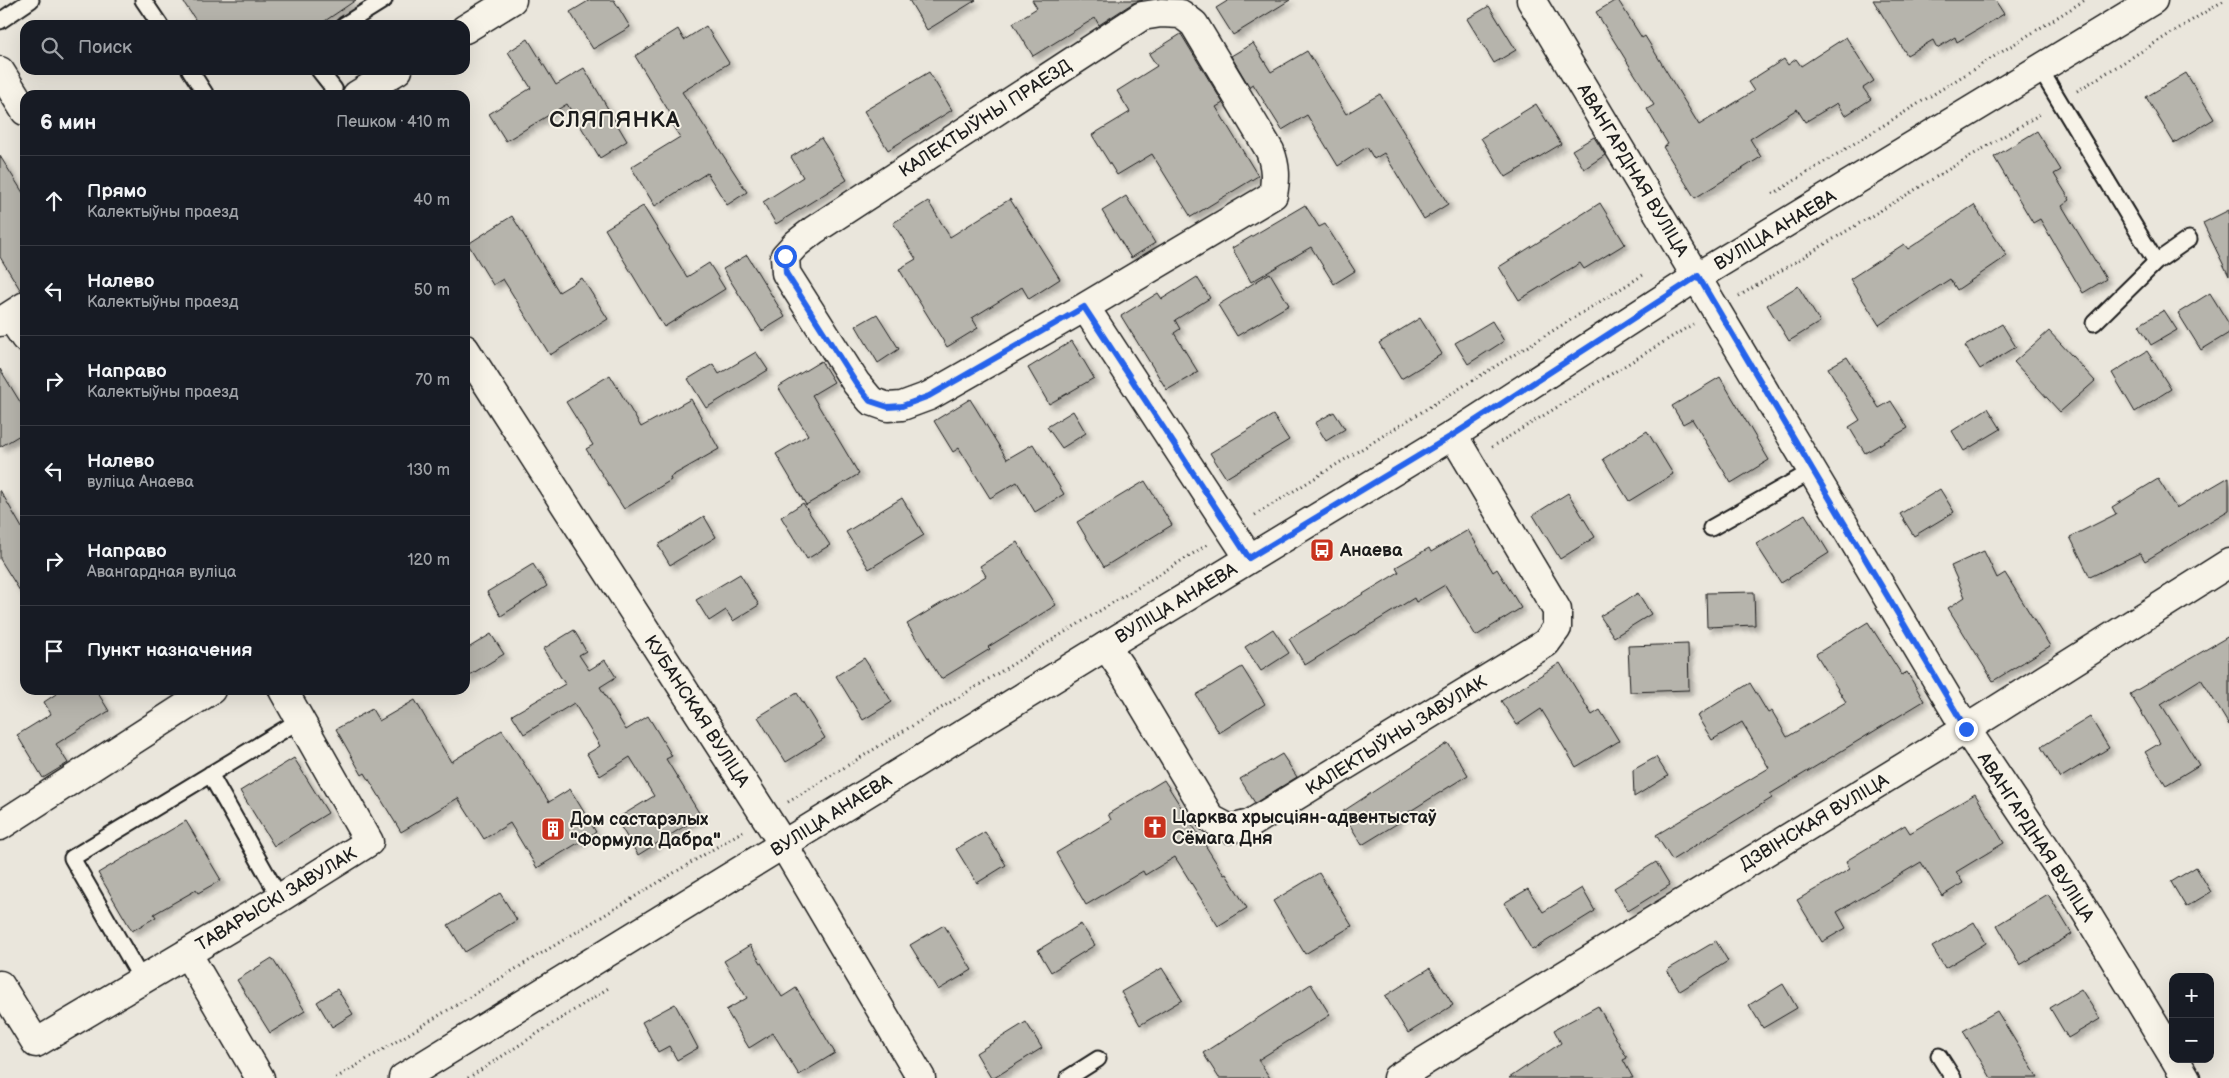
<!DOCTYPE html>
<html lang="ru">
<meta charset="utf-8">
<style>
:root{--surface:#171b24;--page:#20242c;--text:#f1f3f6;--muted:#9ea1a6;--line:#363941}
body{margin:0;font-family:"Balsamiq Sans",sans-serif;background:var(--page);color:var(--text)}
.controls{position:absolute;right:15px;bottom:15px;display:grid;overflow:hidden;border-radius:10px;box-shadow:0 5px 20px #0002}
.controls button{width:45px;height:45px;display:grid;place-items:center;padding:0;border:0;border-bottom:1px solid var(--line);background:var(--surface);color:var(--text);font:25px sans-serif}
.stop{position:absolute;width:15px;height:15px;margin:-11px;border:4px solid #2563eb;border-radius:50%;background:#fff}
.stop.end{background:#2563eb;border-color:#fff;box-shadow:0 1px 5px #0008}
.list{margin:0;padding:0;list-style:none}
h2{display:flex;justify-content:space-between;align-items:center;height:65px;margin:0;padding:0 20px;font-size:21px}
h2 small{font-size:16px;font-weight:400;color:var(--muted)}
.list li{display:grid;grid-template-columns:32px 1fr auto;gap:15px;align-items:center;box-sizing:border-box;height:90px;padding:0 20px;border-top:1px solid var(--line)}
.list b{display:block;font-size:19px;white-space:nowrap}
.list p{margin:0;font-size:16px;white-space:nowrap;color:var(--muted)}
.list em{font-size:16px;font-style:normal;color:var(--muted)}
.icon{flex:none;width:28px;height:28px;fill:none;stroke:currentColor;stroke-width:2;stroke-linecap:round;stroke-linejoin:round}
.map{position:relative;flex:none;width:2229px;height:1078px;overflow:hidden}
.search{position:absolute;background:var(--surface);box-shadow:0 5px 20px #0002;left:20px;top:20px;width:450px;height:55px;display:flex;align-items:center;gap:12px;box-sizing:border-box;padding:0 18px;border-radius:15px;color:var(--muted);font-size:19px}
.panel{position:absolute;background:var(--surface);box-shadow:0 5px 20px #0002;left:20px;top:90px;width:450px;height:605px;border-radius:15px}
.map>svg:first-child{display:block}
.building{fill:#b6b4ac;stroke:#1c1c1c;filter:url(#shadow)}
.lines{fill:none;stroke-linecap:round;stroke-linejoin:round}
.service-casing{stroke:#1c1c1c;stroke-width:19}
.minor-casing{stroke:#1c1c1c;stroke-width:31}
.tertiary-casing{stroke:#1c1c1c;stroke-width:31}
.path{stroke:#1c1c1c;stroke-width:3;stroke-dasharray:1 4;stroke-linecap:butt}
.service{stroke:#f7f3e8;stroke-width:15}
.minor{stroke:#f7f3e8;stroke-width:28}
.tertiary{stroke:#f7f3e8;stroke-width:28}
.route{stroke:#2563eb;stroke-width:6}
.labels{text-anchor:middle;stroke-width:4;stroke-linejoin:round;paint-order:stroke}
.street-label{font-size:18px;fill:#1c1c1c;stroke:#f7f3e8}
.poi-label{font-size:18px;font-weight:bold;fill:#1c1c1c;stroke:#f7f3e8;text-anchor:start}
.district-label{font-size:22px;font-weight:bold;letter-spacing:1px;fill:#1c1c1c;stroke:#f7f3e8}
</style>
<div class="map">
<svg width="2229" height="1078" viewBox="0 0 2229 1078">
<defs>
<filter id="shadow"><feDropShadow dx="4.5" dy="4.5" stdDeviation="2.5" flood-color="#0004"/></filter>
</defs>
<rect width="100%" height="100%" fill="#eae6dc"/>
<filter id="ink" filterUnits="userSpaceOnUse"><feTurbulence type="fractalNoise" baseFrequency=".02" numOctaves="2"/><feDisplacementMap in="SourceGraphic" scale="10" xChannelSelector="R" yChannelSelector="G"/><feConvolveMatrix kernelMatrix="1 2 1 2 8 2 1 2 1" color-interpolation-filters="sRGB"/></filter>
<g filter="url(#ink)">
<path class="building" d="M 182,0 L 356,0 L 319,25 L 199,25 Z
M 590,0 L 614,0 L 630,27 L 593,49 L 570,12 Z
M 909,0 L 976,0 L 927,30 Z
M 1032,0 L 1143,0 L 1133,3 L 1099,25 L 1095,18 L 1033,56 L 1013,23 L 1037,8 Z
M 1229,0 L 1290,0 L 1233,35 L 1216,8 Z
M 1616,0 L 1618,0 L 1642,38 L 1645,36 L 1699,125 L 1754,91 L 1748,82 L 1784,59 L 1788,65 L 1796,59 L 1801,66 L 1846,37 L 1874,81 L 1863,88 L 1871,99 L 1845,116 L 1837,103 L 1805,122 L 1797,109 L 1750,139 L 1761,157 L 1695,198 L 1663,147 L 1668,144 L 1647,109 L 1654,105 L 1596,12 Z
M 1873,0 L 1995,0 L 2004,14 L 1957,42 L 1955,37 L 1937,48 L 1933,40 L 1907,55 Z
M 1489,6 L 1516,50 L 1494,63 L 1467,19 Z
M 706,26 L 729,63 L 682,92 L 747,192 L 727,205 L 707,173 L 655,206 L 631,167 L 680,137 L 672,125 L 676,123 L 635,56 L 678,29 L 684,40 Z
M 1181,34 L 1223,103 L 1216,107 L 1258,176 L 1191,217 L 1152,154 L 1117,175 L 1092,135 L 1130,112 L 1117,91 L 1157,66 L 1149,54 Z
M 528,39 L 556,85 L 584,68 L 627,141 L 600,158 L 567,104 L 506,141 L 489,114 L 531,88 L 508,52 Z
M 1253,43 L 1271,72 L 1307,51 L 1346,114 L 1380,94 L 1448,204 L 1424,219 L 1384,153 L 1374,159 L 1367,147 L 1338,166 L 1307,115 L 1282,130 L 1253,84 L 1249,86 L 1231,56 Z
M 929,72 L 952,110 L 888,150 L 864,111 Z
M 2186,73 L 2214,119 L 2174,143 L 2146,97 Z
M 1536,104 L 1561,144 L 1506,177 L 1481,138 Z
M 2037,131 L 2061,170 L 2054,174 L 2070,200 L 2062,206 L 2106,279 L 2083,293 L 2040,219 L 2033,223 L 1994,157 Z
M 1594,137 L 1605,155 L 1584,169 L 1572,150 Z
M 821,138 L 847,180 L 776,224 L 763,202 L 803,177 L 791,157 Z
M 0,156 L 25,196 L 25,290 L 21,291 L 0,257 Z
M 1126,196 L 1155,243 L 1131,258 L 1102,211 Z
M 1010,199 L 1060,279 L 1029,299 L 1022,287 L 972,318 L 978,328 L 947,347 L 899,269 L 916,259 L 893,223 L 928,201 L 950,237 Z
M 1600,203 L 1625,244 L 1584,269 L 1580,263 L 1519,300 L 1499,267 Z
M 1305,205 L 1319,227 L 1325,224 L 1355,271 L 1334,284 L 1311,247 L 1251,282 L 1232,248 Z
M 1974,205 L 2007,256 L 1957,290 L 1950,279 L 1879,325 L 1850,279 L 1904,244 L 1908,249 Z
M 643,206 L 687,277 L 709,263 L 725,289 L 664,327 L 605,229 Z
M 2229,210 L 2229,276 L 2203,223 Z
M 512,216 L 559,292 L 582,278 L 608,319 L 550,355 L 503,279 L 493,285 L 468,244 Z
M 747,255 L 785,317 L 762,331 L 723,269 Z
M 1270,273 L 1289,305 L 1237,336 L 1218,305 Z
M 1197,277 L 1210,298 L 1175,320 L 1180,329 L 1174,333 L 1198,372 L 1167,390 L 1121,316 L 1158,293 L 1162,299 Z
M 1798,286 L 1820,322 L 1789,341 L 1767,305 Z
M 2210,293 L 2229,324 L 2229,333 L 2201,350 L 2178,313 Z
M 2164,310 L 2177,330 L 2151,345 L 2139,325 Z
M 877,314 L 899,349 L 878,363 L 856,326 Z
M 1420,318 L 1442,354 L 1401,379 L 1379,343 Z
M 1492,321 L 1504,341 L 1468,364 L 1455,343 Z
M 2002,324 L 2016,347 L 1980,369 L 1965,346 Z
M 2049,331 L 2095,381 L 2060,412 L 2014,362 Z
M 1072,341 L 1094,378 L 1049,404 L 1028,368 Z
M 2147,351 L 2171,389 L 2135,412 L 2112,373 Z
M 756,352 L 768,370 L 706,408 L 688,379 L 713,364 L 719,374 Z
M 1847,357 L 1879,408 L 1891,401 L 1908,428 L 1865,453 L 1849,427 L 1860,420 L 1828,368 Z
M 821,361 L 834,382 L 812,395 L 859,474 L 806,505 L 776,454 L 808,435 L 778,387 Z
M 0,369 L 25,410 L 25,432 L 0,447 Z
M 610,375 L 641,427 L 691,399 L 719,449 L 670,477 L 671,480 L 624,509 L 586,449 L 593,445 L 566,402 Z
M 1720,377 L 1769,460 L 1731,483 L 1692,419 L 1683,424 L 1672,406 Z
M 970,399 L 1007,459 L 1033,444 L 1064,494 L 1035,512 L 1017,482 L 990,498 L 959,448 L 953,452 L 934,421 Z
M 1988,408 L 2001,429 L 1964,451 L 1952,431 Z
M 1073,411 L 1086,433 L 1062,448 L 1047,427 Z
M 1334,412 L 1345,429 L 1326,441 L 1315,423 Z
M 1273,415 L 1289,440 L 1226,478 L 1210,453 Z
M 1647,431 L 1673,474 L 1629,501 L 1603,459 Z
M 2229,477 L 2229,510 L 2145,561 L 2140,553 L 2090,577 L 2070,537 L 2116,514 L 2112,507 L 2158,479 L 2176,508 Z
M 1145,481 L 1172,525 L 1104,567 L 1077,522 Z
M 1940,489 L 1954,512 L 1914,536 L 1900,514 Z
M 0,490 L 25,533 L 25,599 L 0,559 Z
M 1568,493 L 1595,537 L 1560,559 L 1533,515 Z
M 902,498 L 924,535 L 869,569 L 846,532 Z
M 803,503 L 830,545 L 807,559 L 781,517 Z
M 1805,514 L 1829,553 L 1781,583 L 1756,544 Z
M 704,516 L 716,537 L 670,565 L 658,545 Z
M 1468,530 L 1493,572 L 1497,569 L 1521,608 L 1476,636 L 1445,585 L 1416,602 L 1414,598 L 1305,665 L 1289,639 L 1399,572 L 1396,567 L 1429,548 L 1431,552 Z
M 1017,542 L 1056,605 L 988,647 L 990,649 L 941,679 L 907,624 L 986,576 L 980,566 Z
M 1984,551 L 1997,578 L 2005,573 L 2050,646 L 1993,681 L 1948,608 L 1965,597 L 1951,566 Z
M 533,564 L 547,586 L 501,616 L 487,592 Z
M 740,574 L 759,605 L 733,621 L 726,610 L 709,621 L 696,600 Z
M 1754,592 L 1755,625 L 1707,627 L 1706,593 Z
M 1638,593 L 1651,614 L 1614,637 L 1600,616 Z
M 1868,622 L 1902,675 L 1907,672 L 1924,701 L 1770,794 L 1772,798 L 1672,860 L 1656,835 L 1769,768 L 1742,722 L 1712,740 L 1697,716 L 1750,683 L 1768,713 L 1772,711 L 1787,737 L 1846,702 L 1816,654 Z
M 1273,629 L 1289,653 L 1261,671 L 1245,647 Z
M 574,630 L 586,651 L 579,655 L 589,670 L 605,660 L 616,677 L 600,687 L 626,730 L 648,716 L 672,756 L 666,759 L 701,816 L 638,855 L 616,819 L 654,796 L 630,757 L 600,776 L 587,754 L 600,746 L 574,703 L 524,734 L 512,715 L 565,684 L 543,649 Z
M 491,634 L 504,654 L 465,678 L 465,650 Z
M 2229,636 L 2229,725 L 2201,679 L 2161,704 L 2199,765 L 2166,785 L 2145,752 L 2160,743 L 2130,694 Z
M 1688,644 L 1689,690 L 1630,692 L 1628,646 Z
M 864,658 L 892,702 L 863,720 L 836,676 Z
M 1560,663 L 1592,715 L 1600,710 L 1619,741 L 1576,767 L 1541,709 L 1517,725 L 1501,701 Z
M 1242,667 L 1265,704 L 1219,733 L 1196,695 Z
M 62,690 L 96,690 L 109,711 L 56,744 L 68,763 L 43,778 L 17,735 L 51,714 L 44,702 Z
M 797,693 L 825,738 L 786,762 L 758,717 Z
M 415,700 L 451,762 L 502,730 L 549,802 L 570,789 L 596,832 L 537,868 L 510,823 L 484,839 L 458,798 L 401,832 L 365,773 L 362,775 L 336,729 L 372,709 L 379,721 Z
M 2090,717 L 2109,748 L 2060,778 L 2041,747 Z
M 1448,743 L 1468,775 L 1396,820 L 1398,823 L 1362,845 L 1342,812 Z
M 1282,754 L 1297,777 L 1255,803 L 1240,779 Z
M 1656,757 L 1668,776 L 1634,797 L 1633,770 Z
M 294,758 L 328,813 L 274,846 L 240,791 Z
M 1164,780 L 1224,875 L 1226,874 L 1247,908 L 1218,926 L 1175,857 L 1145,875 L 1143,871 L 1086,905 L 1056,853 L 1111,820 L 1108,814 Z
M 1975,794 L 2004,843 L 1956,872 L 1963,883 L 1942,896 L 1921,862 L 1837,912 L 1846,928 L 1822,942 L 1797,900 L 1850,869 L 1846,861 L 1905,825 L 1910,833 Z
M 186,821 L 221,880 L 198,893 L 196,890 L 154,914 L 156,917 L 132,931 L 98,873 Z
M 985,832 L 1006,865 L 977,883 L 956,849 Z
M 1656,862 L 1670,885 L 1628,911 L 1614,888 Z
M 2196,867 L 2211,892 L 2186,907 L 2171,882 Z
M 1319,873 L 1352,926 L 1305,954 L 1273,901 Z
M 1582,888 L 1595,911 L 1532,950 L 1504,903 L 1528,889 L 1543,912 Z
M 500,893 L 517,920 L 465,952 L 448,925 Z
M 2048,894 L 2072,934 L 2020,965 L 1997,925 Z
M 1974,922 L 1986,943 L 1945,968 L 1932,947 Z
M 1081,924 L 1095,945 L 1051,972 L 1038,950 Z
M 944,925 L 972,970 L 938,990 L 910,945 Z
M 1716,941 L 1728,961 L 1680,991 L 1667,970 Z
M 750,945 L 782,997 L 796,988 L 835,1053 L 799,1075 L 773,1033 L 749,1048 L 726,1010 L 747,998 L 724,961 Z
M 272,958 L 305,1011 L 270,1033 L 237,980 Z
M 1162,968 L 1182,1000 L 1140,1025 L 1121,992 Z
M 1430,968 L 1453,1005 L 1408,1033 L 1385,996 Z
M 1311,984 L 1330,1015 L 1258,1060 L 1270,1078 L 1219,1078 L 1203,1053 Z
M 1783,984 L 1797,1008 L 1763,1028 L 1749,1005 Z
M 337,989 L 353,1014 L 332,1027 L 317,1002 Z
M 2081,989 L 2100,1019 L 2068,1038 L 2050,1008 Z
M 675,1004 L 698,1048 L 677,1060 L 669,1046 L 658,1052 L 642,1022 Z
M 1598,1006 L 1627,1058 L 1623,1060 L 1633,1078 L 1509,1078 L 1561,1043 L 1554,1030 Z
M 1997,1011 L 2038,1078 L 1991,1078 L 1963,1031 Z
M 1026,1022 L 1042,1048 L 994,1078 L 991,1078 L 976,1053 Z"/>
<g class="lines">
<g class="service-casing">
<path id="service" d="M 143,0 L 160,25
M 0,21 L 31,0
M 344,25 L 384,0
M 2040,69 L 2156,262 L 2189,239
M 190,70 L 206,95
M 319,70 L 334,89 L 330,95
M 2094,323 L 2156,262
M 1711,528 L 1812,471
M 210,774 L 280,898
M 142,980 L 72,858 L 300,720
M 1939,1056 L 1953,1078
M 1068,1078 L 1098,1059"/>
</g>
<g class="minor-casing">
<path id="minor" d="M 1531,0 L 1966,729 L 2061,871 L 2173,1056
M 1161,13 L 1181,14 L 1194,24 L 1270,151 C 1276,167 1276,178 1273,195 L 1085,307 L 929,396 L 902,406 L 888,407 L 871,401 L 856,383 L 786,273 L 785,256 L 796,244 L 814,230 L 1142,16 Z
M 465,29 L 512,0
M 0,71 L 25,111
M 357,95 L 398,70
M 1085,307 L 1249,558
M 10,316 L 25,338
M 0,322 L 25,306
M 465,349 L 783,844 L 921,1078
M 1106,646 L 1123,671 L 1211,819 L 1230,829 L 1250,824 L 1546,643 L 1557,628 L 1557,610 L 1453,435
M 0,826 L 211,690
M 187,953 L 260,1078
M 0,985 L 36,1043 L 280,898 L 369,842 L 283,690
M 2175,1059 L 2186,1078
M 1397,1078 L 1966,729 L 2229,563"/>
</g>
<g class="tertiary-casing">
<path id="tertiary" d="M 403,1078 L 1106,646 L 1453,435 L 1698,276 L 2153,0"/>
</g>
<path class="path" d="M 2077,91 L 2225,0
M 1773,194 L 2085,0
M 1739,296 L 2042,113
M 1492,447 L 1693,324
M 1255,515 L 1643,275
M 788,802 L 1207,545
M 336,1078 L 743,831
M 468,1078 L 610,987"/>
<use href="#service" class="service"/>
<use href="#minor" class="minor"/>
<use href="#tertiary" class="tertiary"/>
</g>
</g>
<g class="lines" filter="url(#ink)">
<path class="route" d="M 785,256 L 786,273 L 856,383 L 870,401 L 888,407 L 902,406 L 929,396 L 1084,307 L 1249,558 L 1453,435 L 1698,276 L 1966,729"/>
</g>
<defs>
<g id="bus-square" transform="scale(1.25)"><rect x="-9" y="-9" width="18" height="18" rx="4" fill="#c8321e" stroke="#f7f3e8"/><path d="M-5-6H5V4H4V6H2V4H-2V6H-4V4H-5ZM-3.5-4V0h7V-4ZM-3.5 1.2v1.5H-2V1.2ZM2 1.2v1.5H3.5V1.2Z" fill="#fff"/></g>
<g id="church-square" transform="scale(1.25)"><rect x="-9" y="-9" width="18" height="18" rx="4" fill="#c8321e" stroke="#f7f3e8"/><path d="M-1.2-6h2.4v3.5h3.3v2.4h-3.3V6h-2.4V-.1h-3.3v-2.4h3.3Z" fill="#fff"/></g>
<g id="building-square" transform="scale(1.25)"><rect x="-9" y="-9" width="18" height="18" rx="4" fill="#c8321e" stroke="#f7f3e8"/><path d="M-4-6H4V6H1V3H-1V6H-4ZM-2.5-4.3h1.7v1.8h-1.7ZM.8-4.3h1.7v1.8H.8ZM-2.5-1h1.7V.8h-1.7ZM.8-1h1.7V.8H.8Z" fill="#fff"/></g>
</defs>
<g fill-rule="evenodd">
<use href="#bus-square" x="1322" y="550"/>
<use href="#church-square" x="1155" y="827"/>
<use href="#building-square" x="553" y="829"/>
</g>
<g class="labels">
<g class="street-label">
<text transform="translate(985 118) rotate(-33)" y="6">КАЛЕКТЫЎНЫ ПРАЕЗД</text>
<text transform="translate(1633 170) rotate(59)" y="6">АВАНГАРДНАЯ ВУЛІЦА</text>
<text transform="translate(1775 230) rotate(-31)" y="6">ВУЛІЦА АНАЕВА</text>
<text transform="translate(1176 603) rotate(-31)" y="6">ВУЛІЦА АНАЕВА</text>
<text transform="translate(697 711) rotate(57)" y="6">КУБАНСКАЯ ВУЛІЦА</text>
<text transform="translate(1396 735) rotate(-32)" y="6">КАЛЕКТЫЎНЫ ЗАВУЛАК</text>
<text transform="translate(831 815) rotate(-32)" y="6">ВУЛІЦА АНАЕВА</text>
<text transform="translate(1814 822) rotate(-31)" y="6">ДЗВІНСКАЯ ВУЛІЦА</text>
<text transform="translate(2036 837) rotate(57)" y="6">АВАНГАРДНАЯ ВУЛІЦА</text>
<text transform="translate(276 899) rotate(-31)" y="6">ТАВАРЫСКІ ЗАВУЛАК</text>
</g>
<g class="poi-label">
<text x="1340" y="556">Анаева</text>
<text x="1172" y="823">Царква хрысціян-адвентыстаў<tspan x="1172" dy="21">Сёмага Дня</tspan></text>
<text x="570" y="825">Дом састарэлых<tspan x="570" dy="21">"Формула Дабра"</tspan></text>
</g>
<g class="district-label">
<text x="615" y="127">СЛЯПЯНКА</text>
</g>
</g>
</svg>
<div class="controls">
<button>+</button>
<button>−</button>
</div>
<div class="stop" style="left:785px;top:256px"></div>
<div class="stop end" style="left:1966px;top:729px"></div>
<div class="search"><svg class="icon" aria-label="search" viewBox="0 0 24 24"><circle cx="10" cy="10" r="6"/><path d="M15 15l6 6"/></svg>Поиск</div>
<section class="panel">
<h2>6 мин<small>Пешком · 410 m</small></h2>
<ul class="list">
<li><svg class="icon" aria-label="ahead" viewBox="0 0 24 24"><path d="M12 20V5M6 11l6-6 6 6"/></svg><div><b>Прямо</b><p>Калектыўны праезд</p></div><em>40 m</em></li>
<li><svg class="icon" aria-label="left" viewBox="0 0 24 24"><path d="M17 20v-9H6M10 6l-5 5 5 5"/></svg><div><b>Налево</b><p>Калектыўны праезд</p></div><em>50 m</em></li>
<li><svg class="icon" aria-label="right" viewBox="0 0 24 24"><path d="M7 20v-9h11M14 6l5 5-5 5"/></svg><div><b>Направо</b><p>Калектыўны праезд</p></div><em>70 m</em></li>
<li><svg class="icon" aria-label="left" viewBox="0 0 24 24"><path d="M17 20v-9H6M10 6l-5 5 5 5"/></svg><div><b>Налево</b><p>вуліца Анаева</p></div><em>130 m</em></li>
<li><svg class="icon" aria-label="right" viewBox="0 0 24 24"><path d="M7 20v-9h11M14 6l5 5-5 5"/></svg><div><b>Направо</b><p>Авангардная вуліца</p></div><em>120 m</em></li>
<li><svg class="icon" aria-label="arrive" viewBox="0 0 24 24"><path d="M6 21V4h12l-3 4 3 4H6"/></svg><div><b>Пункт назначения</b></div></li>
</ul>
</section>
</div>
